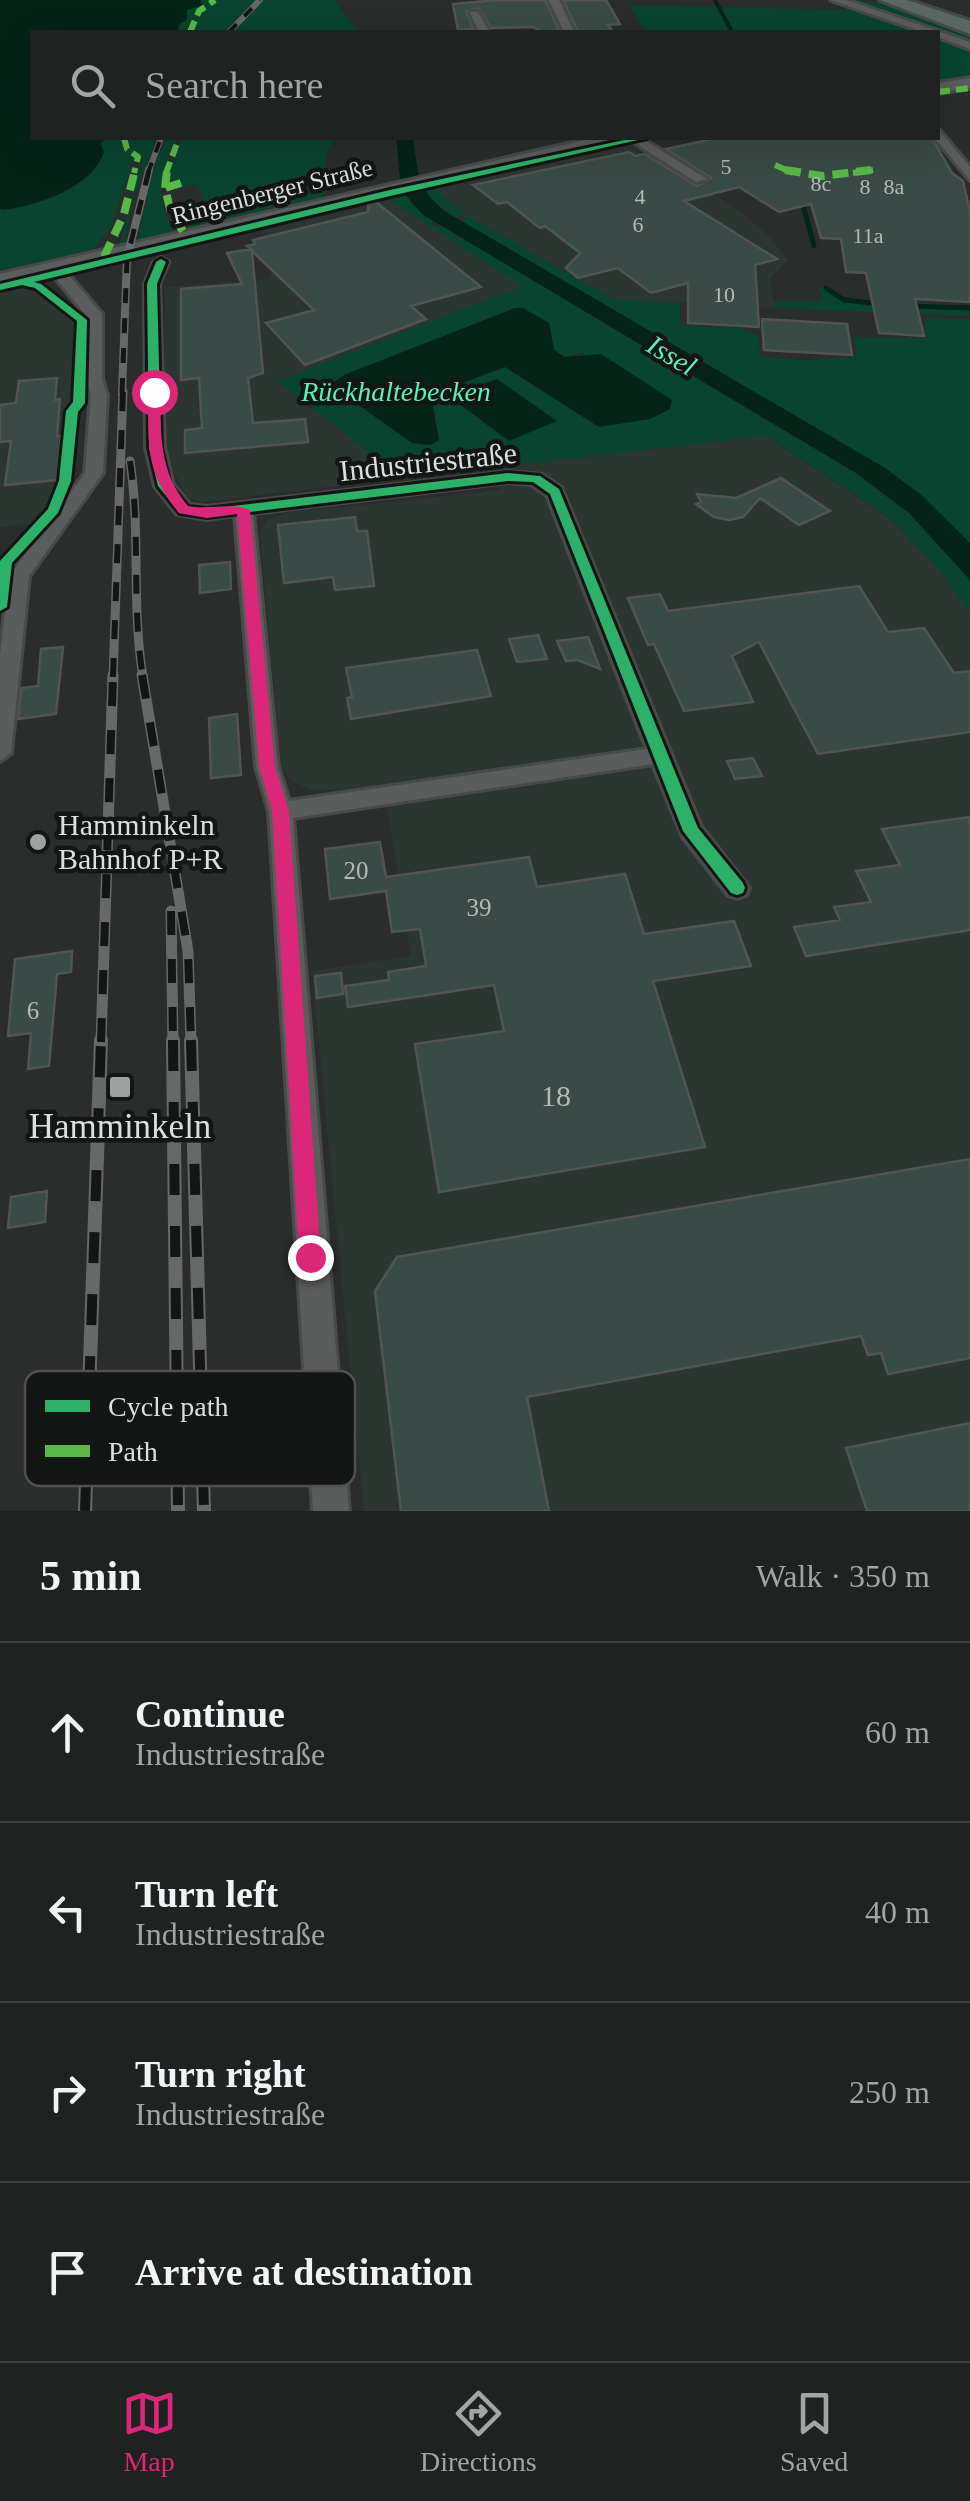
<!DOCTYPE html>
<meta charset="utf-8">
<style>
:root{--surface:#202221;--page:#2d2f2e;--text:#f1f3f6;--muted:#a2a4a5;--line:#3d3f3f;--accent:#db2777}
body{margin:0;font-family:"Times New Roman",serif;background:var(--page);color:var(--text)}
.stop{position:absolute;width:30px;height:30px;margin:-22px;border:8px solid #db2777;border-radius:50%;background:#fff}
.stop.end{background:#db2777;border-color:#fff;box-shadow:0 2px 10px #0008}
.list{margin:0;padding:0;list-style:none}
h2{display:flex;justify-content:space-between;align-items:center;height:130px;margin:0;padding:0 40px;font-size:42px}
h2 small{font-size:32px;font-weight:400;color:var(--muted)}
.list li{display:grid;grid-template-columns:65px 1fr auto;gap:30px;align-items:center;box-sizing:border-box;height:180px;padding:0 40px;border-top:2px solid var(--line)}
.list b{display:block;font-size:38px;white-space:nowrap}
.list p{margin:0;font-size:32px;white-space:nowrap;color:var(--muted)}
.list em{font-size:32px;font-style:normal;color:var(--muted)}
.icon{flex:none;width:55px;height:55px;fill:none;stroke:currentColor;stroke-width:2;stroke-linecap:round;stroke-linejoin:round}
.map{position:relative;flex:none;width:970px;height:1511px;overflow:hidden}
.search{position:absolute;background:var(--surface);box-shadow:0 10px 40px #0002;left:30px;right:30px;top:30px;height:110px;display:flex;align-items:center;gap:25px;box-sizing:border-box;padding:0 35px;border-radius:0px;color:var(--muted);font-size:38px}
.sheet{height:850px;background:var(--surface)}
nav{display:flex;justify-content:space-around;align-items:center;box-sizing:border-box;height:140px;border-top:2px solid var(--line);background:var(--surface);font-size:28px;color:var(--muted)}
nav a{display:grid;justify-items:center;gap:5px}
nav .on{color:var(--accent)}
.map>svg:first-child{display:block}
.built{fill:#2c3631}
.green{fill:#084430;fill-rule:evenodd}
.water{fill:#042418}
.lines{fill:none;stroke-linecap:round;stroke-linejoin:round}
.stream-far1{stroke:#042418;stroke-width:4}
.stream{stroke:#042418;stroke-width:5}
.building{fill:#394b46;stroke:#525453;stroke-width:2.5}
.minor-casing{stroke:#484a49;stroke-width:6}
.secondary-casing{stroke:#484a49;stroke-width:6}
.motorway-casing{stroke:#484a49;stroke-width:6}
.minor{fill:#5b5d5c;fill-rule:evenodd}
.secondary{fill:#5b5d5c;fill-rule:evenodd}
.motorway{fill:#5a6862;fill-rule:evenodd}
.rail-far4-casing{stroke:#676868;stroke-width:6}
.rail-far3-casing{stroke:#676868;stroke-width:8}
.rail-far2-casing{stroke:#676868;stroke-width:9}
.rail-far1-casing{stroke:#676868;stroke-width:11}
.rail-casing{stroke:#676868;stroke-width:14}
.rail-far4{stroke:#141615;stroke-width:4;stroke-dasharray:11;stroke-linecap:butt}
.rail-far3{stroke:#141615;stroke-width:5;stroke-dasharray:15;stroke-linecap:butt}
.rail-far2{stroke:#141615;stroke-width:6;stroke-dasharray:19;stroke-linecap:butt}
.rail-far1{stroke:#141615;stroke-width:8;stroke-dasharray:24;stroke-linecap:butt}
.rail{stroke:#141615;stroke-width:10;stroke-dasharray:31;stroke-linecap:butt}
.quiet-far1{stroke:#58b947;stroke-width:6;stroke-dasharray:12 6;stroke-linecap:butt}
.quiet{stroke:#58b947;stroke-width:8;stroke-dasharray:16 8;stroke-linecap:butt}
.cycleway-casing{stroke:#141615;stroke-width:6}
.cycleway{fill:#2db169;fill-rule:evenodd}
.route{fill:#db2777}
.poi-dot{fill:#9ea19f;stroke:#141615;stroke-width:4}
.labels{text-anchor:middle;stroke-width:9;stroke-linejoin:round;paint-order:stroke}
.far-number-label{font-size:22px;fill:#b3bab7}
.far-street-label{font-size:25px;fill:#dcdfdd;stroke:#141615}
.number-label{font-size:25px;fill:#b3bab7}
.far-water-label{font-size:28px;font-style:italic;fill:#5defb7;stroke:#141615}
.street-label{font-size:30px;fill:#dcdfdd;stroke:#141615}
.poi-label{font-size:30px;fill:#dcdfdd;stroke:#141615;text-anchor:start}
.near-number-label{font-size:30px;fill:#b3bab7}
.near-poi-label{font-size:35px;fill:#dcdfdd;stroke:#141615}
.key{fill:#141615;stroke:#505251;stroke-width:2.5}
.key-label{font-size:28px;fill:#dcdfdd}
</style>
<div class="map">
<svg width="970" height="1511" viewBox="0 0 970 1511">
<rect width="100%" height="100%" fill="#2b2d2c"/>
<path class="built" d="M 626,144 L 640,148 L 741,212 L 770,237 L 788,260 L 769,279 L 775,308 L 612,299 L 471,217 L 465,218 L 461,216 L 465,214 L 434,188 Z
M 389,200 L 524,286 L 278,381 L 403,478 L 201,502 L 188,498 L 170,465 L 165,448 L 165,287 L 270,279 L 272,271 L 282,264 L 261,231 Z
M 30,285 L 76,315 L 80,323 L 66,485 L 62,499 L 37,523 L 0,527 L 0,292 Z
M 765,436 L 889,518 L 948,579 L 945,580 L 970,612 L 970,1511 L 364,1511 L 312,971 L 411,956 L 386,802 L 339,807 L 336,790 L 311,790 L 292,781 L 281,767 L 260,531 L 268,520 L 287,513 L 502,490 L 499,467 Z"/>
<path class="green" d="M 201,0 L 256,0 L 223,32 L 178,32 L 187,10 L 202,5 Z
M 264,0 L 334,0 L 358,32 L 233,32 Z
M 845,0 C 889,0 929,19 970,33 L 970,44 Z
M 629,5 L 860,10 L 925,32 L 646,32 Z
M 938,37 L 970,48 L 970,78 L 938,83 Z
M 106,138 L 157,138 L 133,198 L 124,245 L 119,246 L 143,155 L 134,155 L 111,227 L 90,253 L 0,270 L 0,209 L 45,199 L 92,174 L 102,148 L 101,141 Z
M 166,138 L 176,138 C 161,170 153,201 175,233 L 137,242 L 155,165 Z
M 181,138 L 336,138 L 327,154 L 323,198 L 189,229 L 178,205 L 204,200 L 197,185 L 171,189 L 173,182 L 167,179 Z
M 626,144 L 435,188 L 467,215 L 455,217 L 427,197 L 422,187 Z
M 403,191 L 435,222 L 431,223 L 433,226 L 445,227 L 856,473 L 909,513 L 970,580 L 970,612 L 944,579 L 947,578 L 890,518 L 766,436 L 403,478 L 277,381 L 522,286 L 389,200 L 390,193 ZM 514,309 L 549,323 L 553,350 L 565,357 L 583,352 L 600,427 L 505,367 L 431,395 L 439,440 L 423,446 L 412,443 L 335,388 L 334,382 L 344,375 Z
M 471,217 L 612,299 L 680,303 L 680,325 L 741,328 L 757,335 L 761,357 L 801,360 L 857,357 L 854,337 L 927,338 L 923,318 L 970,319 L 970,543 L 920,494 L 885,468 L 459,220 Z
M 818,286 L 831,286 L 840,296 L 851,299 L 970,306 L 970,316 L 775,308 L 773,301 L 823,301 Z"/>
<path class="water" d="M 0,0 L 201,0 L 202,5 L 187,10 L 187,20 L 179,24 L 178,32 L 32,32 L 32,138 L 106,138 L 100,143 L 104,152 C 92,188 38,205 4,210 L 0,209 Z
M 396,138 L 413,138 C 418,172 417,189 446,212 L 885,468 L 920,494 L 970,543 L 970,580 L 909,513 L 856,473 L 425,216 C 394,189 401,175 396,138 Z
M 515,308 L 523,308 L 549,323 L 554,350 L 565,357 L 601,354 L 672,400 L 670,409 L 650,419 L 599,427 L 505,367 L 431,395 L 439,440 L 431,445 L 412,443 L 335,388 L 334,382 L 344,375 Z
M 497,379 L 557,421 L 509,441 L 450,397 Z"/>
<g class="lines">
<path class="stream-far1" d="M 715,0 L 732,32"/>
<path class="stream" d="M 801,197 L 814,246
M 826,288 L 844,300 L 881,304
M 910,306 L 970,308"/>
</g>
<path class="building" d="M 497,0 L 545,0 L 560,32 L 543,32 L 533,27 L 491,28 L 478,8 L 466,11 L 474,29 L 458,30 L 453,4 Z
M 563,0 L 606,0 L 620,24 L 608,25 L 613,32 L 578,32 Z
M 717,138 L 932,138 L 952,173 L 963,181 L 970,211 L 970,302 L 915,299 L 924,336 L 879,333 L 866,273 L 846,272 L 841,239 L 821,238 L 811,204 L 779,212 L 739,187 L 684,201 L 777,259 L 755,265 L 759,327 L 688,323 L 688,283 L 651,293 L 618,268 L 578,278 L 566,268 L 580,253 L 545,226 L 540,228 L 507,202 L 498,204 L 473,185 L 629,152 L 635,156 L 645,154 L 697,186 L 711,178 L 666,149 Z
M 376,202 L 481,287 L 411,306 L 426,319 L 305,365 L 266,323 L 314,310 L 252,251 L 263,373 L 248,378 L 253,423 L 305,419 L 308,442 L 185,453 L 185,430 L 202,428 L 199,378 L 181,380 L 181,289 L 242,284 L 227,253 L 251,249 L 247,246 L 255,244 L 253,240 L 368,212 L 368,204 Z
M 762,319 L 847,324 L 852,355 L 764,350 Z
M 57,378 L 55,400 L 60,399 L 57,436 L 61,436 L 57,480 L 5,485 L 11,441 L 0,442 L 0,405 L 16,403 L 19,381 Z
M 781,478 L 830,511 L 799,525 L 760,498 L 743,517 L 729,520 L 714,517 L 696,504 L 701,502 L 697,494 L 736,498 Z
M 355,517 L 357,531 L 367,531 L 374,586 L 335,590 L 333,577 L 284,583 L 278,525 Z
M 230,562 L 231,589 L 200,593 L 199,565 Z
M 859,586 L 888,632 L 924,628 L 954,673 L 970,671 L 970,732 L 818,754 L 759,642 L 732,656 L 753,702 L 684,711 L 654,644 L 648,645 L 628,598 L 660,594 L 668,611 Z
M 538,635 L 547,659 L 517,662 L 509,639 Z
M 588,637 L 600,669 L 578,660 L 566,661 L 557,641 Z
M 63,647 L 56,714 L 18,719 L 21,688 L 38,686 L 41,649 Z
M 477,650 L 491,696 L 351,719 L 347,698 L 352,697 L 346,668 Z
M 237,714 L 241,775 L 211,778 L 209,718 Z
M 753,758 L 762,776 L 735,779 L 727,761 Z
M 970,817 L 970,930 L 806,956 L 794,927 L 840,920 L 834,907 L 871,902 L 856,871 L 900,865 L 882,829 Z
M 380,842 L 386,877 L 529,857 L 537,887 L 625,874 L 644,934 L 734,921 L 751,966 L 653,981 L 705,1147 L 439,1192 L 415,1044 L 504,1031 L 494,985 L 348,1007 L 345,986 L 389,980 L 388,972 L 426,966 L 420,929 L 392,932 L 386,891 L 330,899 L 325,849 Z
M 72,951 L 71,972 L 57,974 L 49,1066 L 28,1069 L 31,1033 L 8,1036 L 15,959 Z
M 341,973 L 343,994 L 317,998 L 315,976 Z
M 970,1159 L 970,1358 L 888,1374 L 881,1353 L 868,1355 L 861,1336 L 527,1397 L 549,1511 L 401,1511 L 375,1291 L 397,1257 Z
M 47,1191 L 45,1222 L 8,1228 L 11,1197 Z
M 970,1423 L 970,1511 L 867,1511 L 846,1448 Z"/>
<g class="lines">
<g class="minor-casing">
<path id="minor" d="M 549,0 L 559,0 L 574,32 L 564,32 Z
M 831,0 L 846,0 L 970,42 L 970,49 L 938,37 L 938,32 L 923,32 Z
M 470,12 L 478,12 L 489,32 L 479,32 Z
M 938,129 L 970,167 L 970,180 L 935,138 Z
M 627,138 L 641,138 L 707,179 L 696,182 Z
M 161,258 L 168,262 L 159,284 L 164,448 L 173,485 L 190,505 L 207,507 L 508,472 L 542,475 L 561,488 L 701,827 L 749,888 L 746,895 L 737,898 L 728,895 L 683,837 L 653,764 L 293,818 L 349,1511 L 313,1511 L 269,811 L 256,767 L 235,515 L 207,519 L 177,514 L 155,486 L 146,448 L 145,284 L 154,262 ZM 508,482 L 531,484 L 547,495 L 647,749 L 289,801 L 278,767 L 253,513 Z
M 50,265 L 60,265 L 102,314 L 102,379 L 107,395 L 103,473 L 29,576 L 11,753 L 0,761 L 0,656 L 9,576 L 85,473 L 91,395 L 86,379 L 86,315 L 50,271 Z"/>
</g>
<g class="secondary-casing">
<path id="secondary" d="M 970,78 L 970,88 L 938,93 L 938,83 Z
M 594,138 L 624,138 L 615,143 L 0,286 L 0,274 Z"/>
</g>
<g class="motorway-casing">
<path id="motorway" d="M 880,0 L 907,0 L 970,21 L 970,34 Z"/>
</g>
<use href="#minor" class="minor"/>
<use href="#secondary" class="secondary"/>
<use href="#motorway" class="motorway"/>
<g class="rail-far4-casing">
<path id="rail-far4" d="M 229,32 L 260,0
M 148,173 L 161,138"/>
</g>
<g class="rail-far3-casing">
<path id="rail-far3" d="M 122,393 L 127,258 L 149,170"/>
</g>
<g class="rail-far2-casing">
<path id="rail-far2" d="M 130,461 C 141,533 131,605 143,677
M 113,677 L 123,391"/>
</g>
<g class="rail-far1-casing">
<path id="rail-far1" d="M 142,675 L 188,951 L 191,1042
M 171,911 L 173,1042
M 101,1042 L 113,675"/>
</g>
<g class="rail-casing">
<path id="rail" d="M 173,1040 L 178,1511
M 191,1040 L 204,1511
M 85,1511 L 101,1040"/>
</g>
<use href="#rail-far4" class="rail-far4"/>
<use href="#rail-far3" class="rail-far3"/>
<use href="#rail-far2" class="rail-far2"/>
<use href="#rail-far1" class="rail-far1"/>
<use href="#rail" class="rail"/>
<path class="quiet-far1" d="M 190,32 L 199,11 L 215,0
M 938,92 L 970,88
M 124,138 L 127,149 L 138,157 L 134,173
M 775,165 L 793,173
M 166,173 L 179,138
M 853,173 L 873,170"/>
<path class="quiet" d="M 785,170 L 822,176 L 871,170
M 181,183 L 165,188 L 171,213 L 187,237
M 165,188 L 167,170
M 104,257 L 124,214 L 135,170"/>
<g class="cycleway-casing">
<path id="cycleway" d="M 634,138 L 647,138 L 390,196 L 34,282 L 41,284 L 87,320 L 85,403 L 78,412 L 71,481 L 58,513 L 12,563 L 7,607 L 0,611 L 0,561 L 48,509 L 59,481 L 66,411 L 73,402 L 77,321 L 35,288 L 22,285 L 0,290 L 0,284 L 390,190 Z
M 161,259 L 166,262 L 157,284 L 161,448 L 170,485 L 188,507 L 207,509 L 508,473 L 540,476 L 559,489 L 698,828 L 743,883 L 745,888 L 743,893 L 737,895 L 731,893 L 683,831 L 550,494 L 533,482 L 508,481 L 207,517 L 180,513 L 158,486 L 149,448 L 147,284 L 156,262 Z"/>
</g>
<use href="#cycleway" class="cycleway"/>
</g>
<path class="route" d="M 154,388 L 160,392 C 161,435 159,472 188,506 C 207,510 234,502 250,510 L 275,766 L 289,811 L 321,1257 L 318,1265 L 310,1268 L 302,1265 L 299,1257 L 272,811 L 259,766 L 237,514 L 207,518 L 179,513 C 144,470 149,445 148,392 Z"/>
<g class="poi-dot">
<circle cx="38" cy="842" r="10"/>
<rect x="108" y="1075" width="24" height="24" rx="5"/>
</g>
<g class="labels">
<g class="far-number-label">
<text x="726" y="174">5</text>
<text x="821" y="191">8c</text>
<text x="865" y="194">8</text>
<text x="894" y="194">8a</text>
<text x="640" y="204">4</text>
<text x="638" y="232">6</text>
<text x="868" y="243">11a</text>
<text x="724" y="302">10</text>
</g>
<g class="far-street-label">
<text transform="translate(272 191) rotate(-14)" y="9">Ringenberger Straße</text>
</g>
<g class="number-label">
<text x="356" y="879">20</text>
<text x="479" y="916">39</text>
<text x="33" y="1019">6</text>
</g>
<g class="far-water-label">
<text transform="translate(672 355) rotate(31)" y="10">Issel</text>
<text x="396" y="401">Rückhaltebecken</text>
</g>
<g class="street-label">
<text transform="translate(428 462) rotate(-6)" y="10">Industriestraße</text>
</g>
<g class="poi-label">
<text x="58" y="835">Hamminkeln<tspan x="58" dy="34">Bahnhof P+R</tspan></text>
</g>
<g class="near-number-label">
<text x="556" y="1106">18</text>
</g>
<g class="near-poi-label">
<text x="120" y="1138">Hamminkeln</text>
</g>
</g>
<rect x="25" y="1371" width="330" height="115" rx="15" class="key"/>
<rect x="45" y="1400" width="45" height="12" fill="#2db169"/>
<rect x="45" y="1445" width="45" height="12" fill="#58b947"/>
<g class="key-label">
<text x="108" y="1416">Cycle path</text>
<text x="108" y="1461">Path</text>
</g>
</svg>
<div class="stop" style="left:154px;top:392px"></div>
<div class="stop end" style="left:310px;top:1257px"></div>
<div class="search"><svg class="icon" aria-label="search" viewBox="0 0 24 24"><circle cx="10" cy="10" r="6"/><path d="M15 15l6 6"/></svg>Search here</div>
</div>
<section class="sheet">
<h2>5 min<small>Walk · 350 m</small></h2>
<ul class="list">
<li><svg class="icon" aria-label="ahead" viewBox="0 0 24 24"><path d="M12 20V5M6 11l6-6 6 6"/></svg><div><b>Continue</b><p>Industriestraße</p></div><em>60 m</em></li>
<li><svg class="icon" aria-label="left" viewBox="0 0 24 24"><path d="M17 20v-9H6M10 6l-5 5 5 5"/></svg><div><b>Turn left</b><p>Industriestraße</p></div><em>40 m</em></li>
<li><svg class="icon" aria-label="right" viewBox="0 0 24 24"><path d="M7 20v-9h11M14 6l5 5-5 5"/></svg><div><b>Turn right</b><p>Industriestraße</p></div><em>250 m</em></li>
<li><svg class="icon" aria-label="arrive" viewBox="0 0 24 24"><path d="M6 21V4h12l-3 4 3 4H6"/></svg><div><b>Arrive at destination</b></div></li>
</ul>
</section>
<nav>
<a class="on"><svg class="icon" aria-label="map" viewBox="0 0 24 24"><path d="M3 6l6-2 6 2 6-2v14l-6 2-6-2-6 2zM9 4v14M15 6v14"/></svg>Map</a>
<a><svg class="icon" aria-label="directions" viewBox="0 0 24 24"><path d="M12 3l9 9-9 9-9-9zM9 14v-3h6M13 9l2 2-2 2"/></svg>Directions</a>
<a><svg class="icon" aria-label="saved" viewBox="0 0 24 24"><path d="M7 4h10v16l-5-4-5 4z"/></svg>Saved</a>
</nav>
